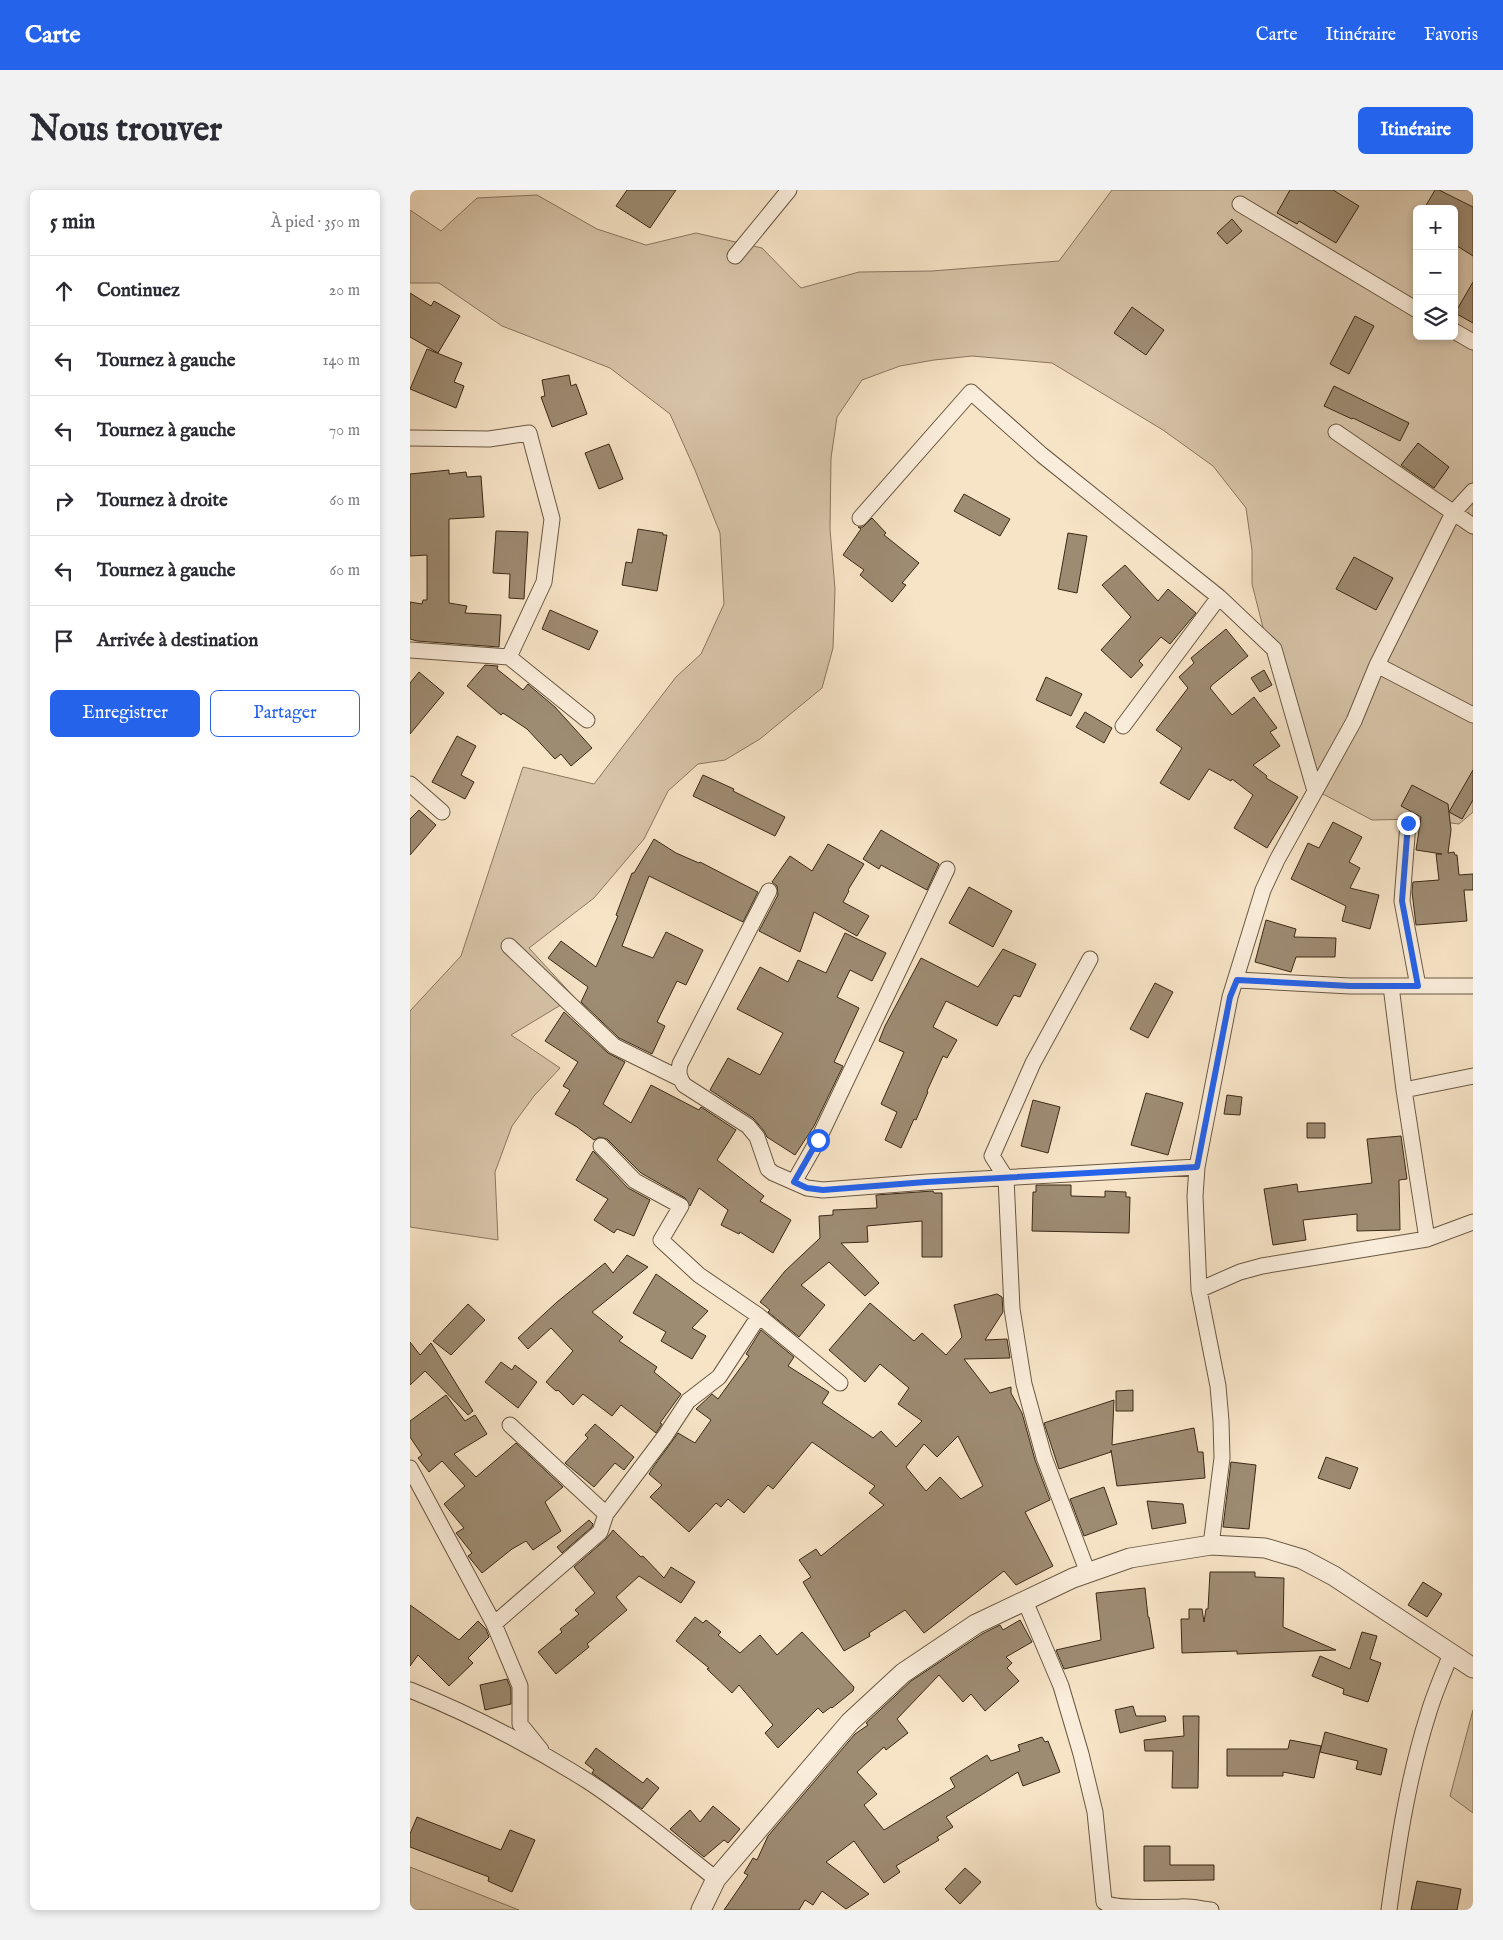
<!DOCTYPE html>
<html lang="fr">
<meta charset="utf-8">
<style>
:root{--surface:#fff;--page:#f2f2f3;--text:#2b2b33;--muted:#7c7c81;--line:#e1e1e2;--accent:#2563eb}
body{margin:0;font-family:"IM FELL English",serif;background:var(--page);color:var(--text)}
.controls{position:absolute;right:15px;top:15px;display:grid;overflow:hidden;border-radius:8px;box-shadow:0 2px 8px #0003}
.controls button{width:45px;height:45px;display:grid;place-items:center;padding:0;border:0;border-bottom:1px solid var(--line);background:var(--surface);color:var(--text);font:25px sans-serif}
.stop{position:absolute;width:15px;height:15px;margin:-11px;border:4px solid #2563eb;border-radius:50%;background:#fff}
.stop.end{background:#2563eb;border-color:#fff;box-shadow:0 1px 5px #0008}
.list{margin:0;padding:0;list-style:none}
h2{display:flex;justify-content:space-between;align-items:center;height:65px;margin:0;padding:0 20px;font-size:21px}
h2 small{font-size:16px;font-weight:400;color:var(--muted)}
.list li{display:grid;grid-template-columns:32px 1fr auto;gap:15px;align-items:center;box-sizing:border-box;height:70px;padding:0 20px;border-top:1px solid var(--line)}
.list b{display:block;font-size:19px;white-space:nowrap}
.list em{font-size:16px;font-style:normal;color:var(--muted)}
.actions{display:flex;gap:10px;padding:15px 20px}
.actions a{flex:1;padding:11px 0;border:1px solid var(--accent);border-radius:8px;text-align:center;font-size:18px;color:var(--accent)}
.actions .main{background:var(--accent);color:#fff}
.icon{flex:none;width:28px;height:28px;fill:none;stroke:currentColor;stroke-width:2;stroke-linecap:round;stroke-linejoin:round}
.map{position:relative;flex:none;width:1063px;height:1720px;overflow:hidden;border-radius:8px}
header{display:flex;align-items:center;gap:30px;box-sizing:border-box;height:70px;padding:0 25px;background:var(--accent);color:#fff}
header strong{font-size:24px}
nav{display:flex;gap:28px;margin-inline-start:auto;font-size:18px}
.intro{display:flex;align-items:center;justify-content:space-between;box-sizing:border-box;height:120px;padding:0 30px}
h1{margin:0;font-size:35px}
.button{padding:12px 22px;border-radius:8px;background:var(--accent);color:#fff;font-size:18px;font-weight:700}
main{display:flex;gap:30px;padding:0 30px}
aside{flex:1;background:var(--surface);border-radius:8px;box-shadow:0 2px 8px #0003}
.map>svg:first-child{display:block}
.green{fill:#d7c4a9;stroke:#897760;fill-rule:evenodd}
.building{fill:#9d8b72;stroke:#3b2a16;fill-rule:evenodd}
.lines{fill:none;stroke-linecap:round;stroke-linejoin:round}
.minor-casing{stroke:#6a5842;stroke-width:17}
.tertiary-casing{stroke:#6a5842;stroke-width:21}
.minor{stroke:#faeddb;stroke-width:15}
.tertiary{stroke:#faeddb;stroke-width:19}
.route{stroke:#2563eb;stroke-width:6}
</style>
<header>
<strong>Carte</strong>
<nav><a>Carte</a><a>Itinéraire</a><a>Favoris</a></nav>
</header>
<div class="intro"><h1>Nous trouver</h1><a class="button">Itinéraire</a></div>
<main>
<aside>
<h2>5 min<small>À pied · 350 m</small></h2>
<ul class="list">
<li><svg class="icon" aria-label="ahead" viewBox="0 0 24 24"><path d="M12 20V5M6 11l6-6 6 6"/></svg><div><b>Continuez</b></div><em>20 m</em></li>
<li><svg class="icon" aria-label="left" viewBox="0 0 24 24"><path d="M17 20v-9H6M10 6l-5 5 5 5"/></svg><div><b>Tournez à gauche</b></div><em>140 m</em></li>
<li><svg class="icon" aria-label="left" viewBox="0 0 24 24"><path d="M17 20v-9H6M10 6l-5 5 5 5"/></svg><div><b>Tournez à gauche</b></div><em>70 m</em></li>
<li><svg class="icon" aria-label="right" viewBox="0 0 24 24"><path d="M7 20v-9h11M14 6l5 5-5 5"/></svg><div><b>Tournez à droite</b></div><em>60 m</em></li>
<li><svg class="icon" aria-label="left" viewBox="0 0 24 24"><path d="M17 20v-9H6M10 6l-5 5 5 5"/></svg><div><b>Tournez à gauche</b></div><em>60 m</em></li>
<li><svg class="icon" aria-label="arrive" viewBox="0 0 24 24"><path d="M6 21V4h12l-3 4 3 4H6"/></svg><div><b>Arrivée à destination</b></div></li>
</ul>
<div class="actions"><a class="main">Enregistrer</a><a>Partager</a></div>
</aside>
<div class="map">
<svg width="1063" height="1720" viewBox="0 0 1063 1720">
<rect width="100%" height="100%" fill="#f7e4c7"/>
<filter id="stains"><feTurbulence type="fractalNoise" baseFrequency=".004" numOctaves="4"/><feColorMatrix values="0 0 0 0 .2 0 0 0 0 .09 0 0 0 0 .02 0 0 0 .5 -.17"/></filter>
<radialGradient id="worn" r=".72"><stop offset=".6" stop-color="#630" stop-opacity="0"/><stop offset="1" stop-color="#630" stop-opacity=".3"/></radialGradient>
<path class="green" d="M 702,0 L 1063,0 L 1063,622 L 1049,634 L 1011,629 L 962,630 L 896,595 L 863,477 L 842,394 L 842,360 L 836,318 L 803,276 L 753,240 L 642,173 L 562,166 L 524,170 L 490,176 L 452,190 L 427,227 L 421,268 L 420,339 L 425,399 L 423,458 L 412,498 L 350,549 L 315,570 L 288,574 L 258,601 L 234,649 L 184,708 L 119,758 L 164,807 L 101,845 L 150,878 L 124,906 L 102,936 L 85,982 L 88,1050 L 0,1037 L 0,821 L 51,766 L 113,577 L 184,594 L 266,487 L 291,464 L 314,414 L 310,343 L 285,280 L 260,224 L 200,178 L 92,136 L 29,93 L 0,93 L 0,20 L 31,41 L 67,8 L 127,5 L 187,39 L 236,55 L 286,43 L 352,58 L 391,98 L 449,82 L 522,81 L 649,71 ZM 1007,19 L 1044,19 L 1044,146 L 1007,146 Z
M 1063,1520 L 1063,1623 L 1040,1606 Z
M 0,1677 L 109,1720 L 0,1720 Z"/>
<path class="building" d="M 217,0 L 266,0 L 240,38 L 206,16 Z
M 880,0 L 923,0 L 949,16 L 926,53 L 889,31 L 887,34 L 867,23 Z
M 1025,0 L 1029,0 L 1063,17 L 1063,66 L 1044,54 L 1044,19 L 1014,19 Z
M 822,29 L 832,41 L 817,54 L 807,43 Z
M 1063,92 L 1063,133 L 1045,123 Z
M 0,103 L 21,116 L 24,111 L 50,126 L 28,163 L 0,147 Z
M 722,117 L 754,140 L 736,165 L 704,143 Z
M 945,126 L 964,136 L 939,184 L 920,174 Z
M 17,159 L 52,173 L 44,192 L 54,196 L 46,218 L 0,199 Z
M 159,185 L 161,196 L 166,194 L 177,224 L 142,237 L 131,207 L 135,206 L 132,190 Z
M 924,196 L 999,233 L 990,251 L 943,228 L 942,229 L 914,216 Z
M 1008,253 L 1039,277 L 1024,298 L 991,275 Z
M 199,254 L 213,289 L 189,299 L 175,263 Z
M 39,280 L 39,284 L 56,282 L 57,287 L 71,286 L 74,327 L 39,329 L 39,413 L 57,416 L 55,423 L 91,425 L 89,457 L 7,451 L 0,449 L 0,412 L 12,414 L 13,410 L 17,410 L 17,365 L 0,366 L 0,284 Z
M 554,304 L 600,329 L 590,346 L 544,321 Z
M 462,328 L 476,343 L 474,345 L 509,373 L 492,393 L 496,395 L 482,412 L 450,385 L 454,380 L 433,365 L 451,339 L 448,337 L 453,337 Z
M 228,339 L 253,343 L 253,345 L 257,345 L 247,401 L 212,395 L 216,372 L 222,373 Z
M 86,341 L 118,342 L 114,409 L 99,408 L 100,384 L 83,383 Z
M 658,343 L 677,346 L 667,403 L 648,399 Z
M 944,367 L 983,388 L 966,420 L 926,399 Z
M 715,375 L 748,411 L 758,399 L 786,423 L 760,454 L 751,447 L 729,471 L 733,475 L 721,488 L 691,460 L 721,427 L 692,395 Z
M 140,420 L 188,441 L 179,460 L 132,439 Z
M 816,439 L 838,466 L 802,495 L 800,498 L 822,525 L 844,507 L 867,538 L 860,542 L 870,556 L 843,575 L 857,586 L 856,588 L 888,607 L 857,658 L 824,638 L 843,605 L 822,589 L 821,591 L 799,579 L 779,610 L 750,593 L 772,558 L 746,540 L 778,498 L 769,487 L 784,473 L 781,468 Z
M 75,475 L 88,476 L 87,479 L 113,500 L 118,494 L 120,496 L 145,517 L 182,558 L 161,576 L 151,564 L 145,569 L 117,539 L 93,523 L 91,525 L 57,496 Z
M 854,480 L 862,495 L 850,502 L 841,488 Z
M 9,482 L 34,503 L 0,544 L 0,493 Z
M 636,487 L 672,504 L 661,526 L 626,510 Z
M 675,522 L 702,538 L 694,553 L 666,537 Z
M 47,546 L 66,556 L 51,585 L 64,592 L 55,609 L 22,592 Z
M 1063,580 L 1063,610 L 1052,629 L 1039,622 Z
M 293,585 L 324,599 L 323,601 L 375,627 L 365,646 L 283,606 Z
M 1002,595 L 1038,614 L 1041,640 L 1038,663 L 1044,662 L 1045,665 L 1047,665 L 1049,685 L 1063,684 L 1063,700 L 1054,700 L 1057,731 L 1006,735 L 1002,702 L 1003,692 L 1029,690 L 1026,664 L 1032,664 L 1006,660 L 1011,627 L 991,616 Z
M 9,620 L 26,635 L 0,665 L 0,629 Z
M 923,632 L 952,647 L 939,672 L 950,678 L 940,698 L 969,705 L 960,739 L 932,731 L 936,716 L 881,689 L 898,653 L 909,658 Z
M 471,640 L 529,674 L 517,700 L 471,675 L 469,679 L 453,669 Z
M 244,649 L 266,663 L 289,673 L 290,672 L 348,702 L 333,732 L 239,686 L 212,756 L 243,768 L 256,742 L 293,760 L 276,795 L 267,791 L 247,832 L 255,836 L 242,864 L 209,848 L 171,812 L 178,797 L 138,768 L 151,751 L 186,777 L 208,726 L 206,725 L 222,683 L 224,683 Z
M 418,654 L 454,674 L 438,700 L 439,701 L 433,712 L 459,726 L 447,746 L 404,722 L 390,762 L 349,741 L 368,705 L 367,696 L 362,692 L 380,666 L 402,681 Z
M 559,697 L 602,721 L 583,757 L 539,733 Z
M 856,730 L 886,739 L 884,747 L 926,748 L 925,767 L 886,767 L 881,782 L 845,772 Z
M 435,743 L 476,763 L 462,791 L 440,780 L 427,807 L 449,818 L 424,872 L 433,876 L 404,936 L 385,965 L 357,947 L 354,941 L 343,928 L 300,900 L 318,868 L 350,885 L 373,843 L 327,819 L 350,777 L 378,792 L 388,770 L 416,783 Z
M 593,759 L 626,774 L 610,807 L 604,805 L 587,836 L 536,811 L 523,837 L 547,850 L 537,868 L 533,866 L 517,901 L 518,902 L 506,930 L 504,929 L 491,958 L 475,950 L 487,922 L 471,914 L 494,862 L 469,851 L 475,836 L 511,768 L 568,797 Z
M 745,793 L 763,802 L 738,848 L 720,839 Z
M 154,822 L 198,863 L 215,872 L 193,914 L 221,933 L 241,895 L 289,920 L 291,917 L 326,940 L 307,970 L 354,1006 L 350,1011 L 381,1030 L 363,1063 L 330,1042 L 329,1044 L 311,1035 L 318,1020 L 289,998 L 280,1016 L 275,1008 L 231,983 L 197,949 L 189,947 L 184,950 L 167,937 L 145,924 L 160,900 L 153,896 L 168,872 L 135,851 Z
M 736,903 L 773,913 L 758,965 L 721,955 Z
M 817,905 L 832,907 L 830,925 L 814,924 Z
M 623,910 L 650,917 L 638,963 L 611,956 Z
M 897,933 L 915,933 L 915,948 L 897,948 Z
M 991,946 L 997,989 L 989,990 L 990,1040 L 947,1041 L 947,1024 L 893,1030 L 896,1050 L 863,1055 L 854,999 L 887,994 L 888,1002 L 962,993 L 957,949 Z
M 183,961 L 218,998 L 240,1010 L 224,1046 L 207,1039 L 204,1043 L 184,1030 L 198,1009 L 166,990 Z
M 626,995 L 661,995 L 661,1006 L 695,1007 L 695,1001 L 716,1002 L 716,1007 L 720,1007 L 719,1043 L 622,1041 L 623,1002 L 626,1002 Z
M 523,1001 L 524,1003 L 532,1003 L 532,1067 L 512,1067 L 512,1031 L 457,1036 L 458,1052 L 431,1053 L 469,1093 L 455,1106 L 419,1072 L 391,1095 L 415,1115 L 389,1147 L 358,1122 L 360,1120 L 350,1112 L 375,1081 L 410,1048 L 409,1026 L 423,1025 L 423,1020 L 467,1018 L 466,1005 Z
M 217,1065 L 238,1077 L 182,1122 L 213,1147 L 209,1151 L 247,1177 L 244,1182 L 271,1204 L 250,1233 L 252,1234 L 246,1243 L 211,1215 L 202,1226 L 173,1204 L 163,1215 L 148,1200 L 146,1201 L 136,1192 L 163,1161 L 141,1138 L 118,1159 L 108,1148 L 147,1112 L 195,1073 L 203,1083 Z
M 246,1084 L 298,1121 L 282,1138 L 296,1146 L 282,1169 L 251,1151 L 256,1142 L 223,1123 Z
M 587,1104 L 592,1107 L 593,1122 L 575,1150 L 597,1149 L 600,1168 L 554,1169 L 580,1203 L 601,1197 L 601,1203 L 612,1223 L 625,1270 L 640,1310 L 615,1322 L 643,1376 L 606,1395 L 594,1381 L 514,1443 L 495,1420 L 459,1443 L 460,1446 L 434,1461 L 393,1392 L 401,1387 L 389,1370 L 406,1359 L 411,1366 L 474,1315 L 459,1303 L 465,1296 L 402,1252 L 363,1299 L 358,1295 L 334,1323 L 318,1309 L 311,1317 L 306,1313 L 279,1342 L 240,1307 L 252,1295 L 239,1284 L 244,1276 L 268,1243 L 285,1253 L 301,1230 L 286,1219 L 302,1204 L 308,1209 L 339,1166 L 336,1164 L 351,1140 L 384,1167 L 378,1176 L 419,1202 L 412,1213 L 463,1248 L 471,1241 L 486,1257 L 512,1231 L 488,1214 L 499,1198 L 470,1174 L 455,1192 L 419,1160 L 460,1113 L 504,1151 L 512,1143 L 536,1165 L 552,1147 L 544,1115 ZM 548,1246 L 573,1296 L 551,1309 L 530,1287 L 516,1301 L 496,1277 L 514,1254 L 527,1267 Z
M 58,1114 L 75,1130 L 41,1165 L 23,1151 Z
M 0,1152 L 10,1165 L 21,1153 L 63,1221 L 58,1225 L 15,1181 L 0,1195 Z
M 91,1172 L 102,1180 L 105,1175 L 127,1192 L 108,1218 L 75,1192 Z
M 723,1200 L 723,1221 L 706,1221 L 706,1201 Z
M 36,1205 L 55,1231 L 65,1225 L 77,1244 L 44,1264 L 66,1287 L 106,1253 L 153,1297 L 135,1312 L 151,1341 L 123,1360 L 116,1351 L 102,1359 L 72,1383 L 58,1366 L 62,1363 L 46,1343 L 54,1338 L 34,1314 L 55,1296 L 32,1271 L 19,1282 L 8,1268 L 12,1265 L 0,1247 L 0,1231 Z
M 704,1210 L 702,1255 L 784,1238 L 788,1262 L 793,1262 L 795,1288 L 707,1296 L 701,1260 L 701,1262 L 649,1279 L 634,1233 Z
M 185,1234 L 224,1267 L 214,1280 L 205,1273 L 184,1297 L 155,1273 L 178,1248 L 175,1245 Z
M 916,1267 L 948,1278 L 940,1299 L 908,1288 Z
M 821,1272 L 846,1275 L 839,1339 L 813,1337 Z
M 694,1297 L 707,1334 L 674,1346 L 660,1309 Z
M 737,1311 L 773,1314 L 776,1333 L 742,1339 Z
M 179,1330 L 183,1334 L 182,1337 L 152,1363 L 147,1357 Z
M 203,1340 L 231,1367 L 233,1366 L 254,1388 L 261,1377 L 285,1392 L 271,1413 L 229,1386 L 206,1407 L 217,1420 L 177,1454 L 179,1457 L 146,1484 L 128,1462 L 152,1442 L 150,1439 L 169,1424 L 165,1420 L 185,1403 L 164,1377 L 196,1349 Z
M 800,1382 L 845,1382 L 845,1387 L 874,1388 L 873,1437 L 926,1460 L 827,1464 L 827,1461 L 772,1463 L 771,1429 L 779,1429 L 779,1419 L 792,1419 L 794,1432 L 796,1419 L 798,1419 Z
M 1013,1392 L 1032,1404 L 1017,1427 L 998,1415 Z
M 735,1398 L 738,1427 L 739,1427 L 744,1458 L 654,1479 L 646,1460 L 691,1450 L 686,1403 Z
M 0,1415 L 49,1450 L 68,1431 L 76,1439 L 79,1447 L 58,1468 L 63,1473 L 39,1496 L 8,1465 L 0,1476 Z
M 285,1427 L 293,1433 L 296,1430 L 311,1442 L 308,1445 L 330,1463 L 350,1445 L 367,1465 L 392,1442 L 444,1497 L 443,1501 L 422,1518 L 421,1517 L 413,1523 L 408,1518 L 368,1558 L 355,1543 L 363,1535 L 329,1495 L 322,1503 L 297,1479 L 299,1478 L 266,1451 Z
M 610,1430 L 622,1452 L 596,1467 L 602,1473 L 597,1478 L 609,1491 L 575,1521 L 561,1504 L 553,1512 L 529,1485 L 487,1529 L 498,1543 L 476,1560 L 474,1557 L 447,1582 L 467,1604 L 454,1615 L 474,1640 L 545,1597 L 540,1588 L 577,1565 L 581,1571 L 610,1561 L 608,1555 L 632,1547 L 635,1552 L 638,1551 L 650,1582 L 613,1596 L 608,1582 L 536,1627 L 543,1637 L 527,1647 L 529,1650 L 486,1676 L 490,1682 L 474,1693 L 444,1651 L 416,1672 L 459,1704 L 436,1719 L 412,1701 L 403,1715 L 395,1710 L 389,1720 L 314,1720 L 338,1685 L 334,1683 L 343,1668 L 347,1670 L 358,1646 L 445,1544 L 458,1535 L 456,1533 L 501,1491 L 572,1444 L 590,1435 L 593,1440 Z
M 952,1442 L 967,1446 L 960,1469 L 971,1473 L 958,1512 L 933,1504 L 934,1499 L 902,1486 L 910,1466 L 940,1479 Z
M 97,1489 L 101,1499 L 101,1514 L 75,1520 L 70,1495 Z
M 723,1516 L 726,1526 L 755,1526 L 756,1531 L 710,1543 L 705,1520 Z
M 773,1526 L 789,1526 L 788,1598 L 762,1598 L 763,1561 L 735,1561 L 734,1550 L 774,1546 Z
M 915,1542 L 977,1559 L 971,1585 L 946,1579 L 948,1571 L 910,1562 Z
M 880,1550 L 911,1556 L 904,1588 L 873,1582 L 873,1586 L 817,1586 L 817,1559 L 878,1559 Z
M 186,1558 L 233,1593 L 237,1588 L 249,1598 L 232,1619 L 182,1583 L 184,1580 L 175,1573 Z
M 303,1616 L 330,1639 L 318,1653 L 314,1650 L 294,1667 L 260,1639 L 280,1620 L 290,1632 Z
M 7,1627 L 91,1660 L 100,1640 L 125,1650 L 102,1702 L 78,1691 L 79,1687 L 0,1657 L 0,1644 Z
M 734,1656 L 760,1656 L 760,1675 L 804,1675 L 804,1690 L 734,1691 Z
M 555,1678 L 571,1692 L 550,1714 L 535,1699 Z
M 1007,1691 L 1051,1699 L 1047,1720 L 1001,1720 Z"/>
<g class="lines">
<g class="minor-casing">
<path id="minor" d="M 830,14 L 1007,120
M 325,66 L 379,0
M 1044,141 L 1063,152
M 926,242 L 1063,336
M 0,248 L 79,249 L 119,243 L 142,329 L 134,392 L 99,467 L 0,460
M 450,328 L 561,202 L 632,265 L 809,407 L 864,459 L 905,601
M 99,467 L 177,530
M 967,475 L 1063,525
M 713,536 L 809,407
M 0,594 L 32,622
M 998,633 L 992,711 L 1008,796
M 359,701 L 270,874 C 268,883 269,887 274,895 L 338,936 L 347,947 L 358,979 L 363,983 L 397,998 L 413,1000 L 517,992 L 787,977
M 99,756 L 204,856 L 269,888
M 827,790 L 940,796 L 1063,796
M 981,796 L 994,900 L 1017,1049
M 994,900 L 1063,886
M 191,956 L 225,991 L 271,1016 L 251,1050 L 289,1085 L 349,1126 L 430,1193
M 384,992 L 408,950 L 537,679
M 789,1100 L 830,1082 L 852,1076 L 1017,1049 L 1063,1032
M 100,1235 L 196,1324
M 0,1278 L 84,1434 L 110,1496 L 110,1534 L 131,1560
M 801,1355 L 812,1268 L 811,1231 L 808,1196 L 789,1100 L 785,1006 L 787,977 L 820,807 L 853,700 L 867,670 L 944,531 L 967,475 L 1043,323 L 1063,301
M 678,1383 L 634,1267 L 614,1194 L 602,1119 L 596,988 L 582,966 L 623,873 L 680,769
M 615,1411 L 651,1496 L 671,1564 L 685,1622 L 694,1712 C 704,1720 753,1717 770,1717 C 780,1716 791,1719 801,1720
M 84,1434 L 190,1342 L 196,1324 L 255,1246 L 278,1211 L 309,1187 L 349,1126
M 0,1500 C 62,1525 122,1556 179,1592 C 223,1621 264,1656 306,1689
M 979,1720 C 988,1654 998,1588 1018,1525 C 1024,1504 1033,1484 1041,1464"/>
</g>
<g class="tertiary-casing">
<path id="tertiary" d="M 291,1720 L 306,1689 L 440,1532 L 493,1483 L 566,1434 L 663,1388 L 720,1368 L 801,1355 L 855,1358 L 892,1369 L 924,1386 L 1063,1478"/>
</g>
<use href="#minor" class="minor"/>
<use href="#tertiary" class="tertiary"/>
</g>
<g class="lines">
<path class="route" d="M 408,950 L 384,992 L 397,998 L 413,1000 L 516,992 L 787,977 L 820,807 L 827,790 L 940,796 L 1008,796 L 992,711 L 998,633"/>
</g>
<rect width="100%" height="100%" filter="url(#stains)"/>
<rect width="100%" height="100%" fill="url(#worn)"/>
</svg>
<div class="controls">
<button>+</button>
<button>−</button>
<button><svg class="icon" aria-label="layers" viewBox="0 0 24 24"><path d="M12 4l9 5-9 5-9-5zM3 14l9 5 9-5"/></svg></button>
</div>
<div class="stop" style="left:408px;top:950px"></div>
<div class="stop end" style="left:998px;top:633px"></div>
</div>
</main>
